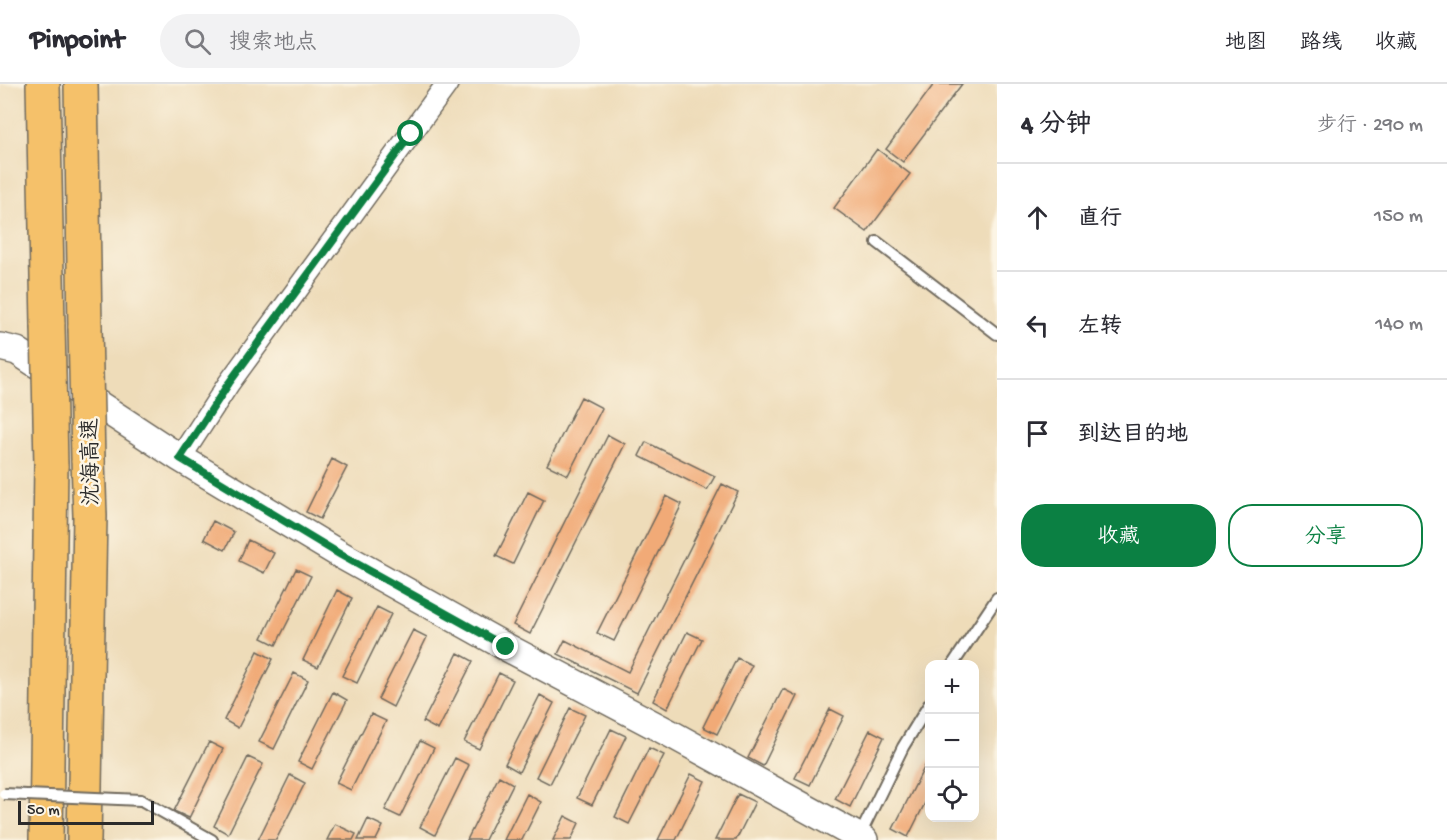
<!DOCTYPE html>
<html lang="zh">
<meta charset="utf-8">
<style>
:root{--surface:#fff;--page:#f2f2f3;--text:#2b2b33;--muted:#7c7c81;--line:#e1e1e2;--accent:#0b8043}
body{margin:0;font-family:"Gochi Hand","LXGW WenKai TC",sans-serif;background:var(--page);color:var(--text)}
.controls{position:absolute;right:18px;bottom:18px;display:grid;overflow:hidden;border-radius:12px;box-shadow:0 6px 24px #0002}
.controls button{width:54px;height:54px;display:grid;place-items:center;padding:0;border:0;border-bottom:2px solid var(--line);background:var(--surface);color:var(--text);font:30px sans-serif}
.scale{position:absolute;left:18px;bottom:15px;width:136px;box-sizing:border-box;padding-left:6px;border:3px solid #2b2b2b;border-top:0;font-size:16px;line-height:21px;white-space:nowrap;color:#2b2b2b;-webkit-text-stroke:4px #fcf5e5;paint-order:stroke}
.stop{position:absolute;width:18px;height:18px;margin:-14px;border:4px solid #0b8043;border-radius:50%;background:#fff}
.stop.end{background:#0b8043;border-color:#fff;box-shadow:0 2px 6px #0008}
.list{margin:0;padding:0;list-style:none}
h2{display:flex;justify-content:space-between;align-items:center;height:78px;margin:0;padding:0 24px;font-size:26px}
h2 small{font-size:20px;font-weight:400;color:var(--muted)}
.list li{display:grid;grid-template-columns:39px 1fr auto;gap:18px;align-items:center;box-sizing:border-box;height:108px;padding:0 24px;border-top:2px solid var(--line)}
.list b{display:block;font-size:22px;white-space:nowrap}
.list em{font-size:20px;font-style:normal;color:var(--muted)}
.actions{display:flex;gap:12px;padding:18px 24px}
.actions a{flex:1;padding:14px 0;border:2px solid var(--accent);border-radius:24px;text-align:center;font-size:21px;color:var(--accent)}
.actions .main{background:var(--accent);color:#fff}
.icon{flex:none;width:33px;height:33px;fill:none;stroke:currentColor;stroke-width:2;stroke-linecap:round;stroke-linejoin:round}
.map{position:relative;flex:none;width:997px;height:756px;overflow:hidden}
header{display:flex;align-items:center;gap:36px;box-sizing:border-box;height:84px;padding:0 30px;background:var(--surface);border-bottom:2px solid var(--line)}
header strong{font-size:28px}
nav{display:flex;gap:33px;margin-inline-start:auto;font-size:21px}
.search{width:420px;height:54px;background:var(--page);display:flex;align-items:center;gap:15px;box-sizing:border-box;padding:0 21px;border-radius:33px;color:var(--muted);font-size:22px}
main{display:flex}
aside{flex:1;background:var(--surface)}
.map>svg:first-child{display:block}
.building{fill:#f1aa77}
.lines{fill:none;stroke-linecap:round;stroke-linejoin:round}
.service-casing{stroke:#6f695d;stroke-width:14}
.minor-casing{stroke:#6f695d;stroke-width:24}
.tertiary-casing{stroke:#6f695d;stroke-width:30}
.motorway-casing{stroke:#6f695d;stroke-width:36}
.service{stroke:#fff;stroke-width:10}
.minor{stroke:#fff;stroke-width:21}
.tertiary{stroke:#fff;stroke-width:27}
.motorway{stroke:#f5c16b;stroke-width:33}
.service-bridge-casing{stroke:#6f695d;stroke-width:14;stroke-linecap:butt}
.motorway-bridge-casing{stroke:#6f695d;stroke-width:36;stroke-linecap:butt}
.service-bridge{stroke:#fff;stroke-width:10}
.motorway-bridge{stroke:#f5c16b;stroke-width:33}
.route{stroke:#0b8043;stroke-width:8}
.labels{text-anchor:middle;stroke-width:5;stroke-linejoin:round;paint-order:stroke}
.street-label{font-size:22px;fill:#2b2b2b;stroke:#fcf5e5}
</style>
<header>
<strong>Pinpoint</strong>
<div class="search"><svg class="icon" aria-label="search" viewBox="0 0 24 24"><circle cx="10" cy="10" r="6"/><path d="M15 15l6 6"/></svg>搜索地点</div>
<nav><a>地图</a><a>路线</a><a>收藏</a></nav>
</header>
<main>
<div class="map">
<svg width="997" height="756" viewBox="0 0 997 756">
<rect width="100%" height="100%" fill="#fcf5e5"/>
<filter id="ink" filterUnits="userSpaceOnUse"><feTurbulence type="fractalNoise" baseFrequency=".0167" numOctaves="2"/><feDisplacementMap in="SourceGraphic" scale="12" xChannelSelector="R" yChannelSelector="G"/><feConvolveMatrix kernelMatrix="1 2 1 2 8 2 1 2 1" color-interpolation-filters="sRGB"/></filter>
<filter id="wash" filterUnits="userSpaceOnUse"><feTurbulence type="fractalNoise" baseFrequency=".008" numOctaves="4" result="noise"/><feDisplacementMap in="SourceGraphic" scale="24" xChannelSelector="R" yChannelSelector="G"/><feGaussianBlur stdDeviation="1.35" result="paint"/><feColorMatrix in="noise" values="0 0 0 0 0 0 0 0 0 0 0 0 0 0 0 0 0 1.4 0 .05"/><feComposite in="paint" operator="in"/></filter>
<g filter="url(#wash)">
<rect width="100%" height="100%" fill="#eedcb9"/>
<g id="blocks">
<path class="building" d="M 934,0 L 962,0 L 903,78 L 886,65 Z
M 877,65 L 910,90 L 867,148 L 834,124 Z
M 581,313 L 602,324 L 568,391 L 547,381 Z
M 608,351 L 625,360 L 530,550 L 513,541 Z
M 646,358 L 715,392 L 707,406 L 639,372 Z
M 332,375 L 347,383 L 320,435 L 306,428 Z
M 722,400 L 738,408 L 637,609 L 558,570 L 565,556 L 628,588 Z
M 528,408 L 544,416 L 513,480 L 496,472 Z
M 666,412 L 682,420 L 614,557 L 597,549 Z
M 213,437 L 234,448 L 225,466 L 204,455 Z
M 248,456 L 274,469 L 264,489 L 239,477 Z
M 296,485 L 311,492 L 276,561 L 262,554 Z
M 337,506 L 352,514 L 318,583 L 303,576 Z
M 377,523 L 391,530 L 357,599 L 342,592 Z
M 413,546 L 427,553 L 393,623 L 378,615 Z
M 687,548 L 702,555 L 667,625 L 653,617 Z
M 258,567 L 273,575 L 238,644 L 224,636 Z
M 458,569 L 473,577 L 438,646 L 423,638 Z
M 737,574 L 752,581 L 717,650 L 703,643 Z
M 294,589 L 308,596 L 274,665 L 259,658 Z
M 499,589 L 513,596 L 479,665 L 464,658 Z
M 783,605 L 797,612 L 763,682 L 748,674 Z
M 333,608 L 347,616 L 312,685 L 298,678 Z
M 540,611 L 554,619 L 519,688 L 505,680 Z
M 570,624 L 585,631 L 550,700 L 536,693 Z
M 830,625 L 844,632 L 810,701 L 795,694 Z
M 371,630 L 386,637 L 351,706 L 336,699 Z
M 611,645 L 626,652 L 592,721 L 577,714 Z
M 870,646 L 884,653 L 850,723 L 835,715 Z
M 420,657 L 434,664 L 400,733 L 385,726 Z
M 209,658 L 223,665 L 189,734 L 174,727 Z
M 649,664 L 664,671 L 629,740 L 615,733 Z
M 248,673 L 263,680 L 228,750 L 214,742 Z
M 455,674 L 469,681 L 435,751 L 420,743 Z
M 928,676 L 930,677 L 930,709 L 908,753 L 893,745 Z
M 691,690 L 705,697 L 676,756 L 658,756 Z
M 290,691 L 305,699 L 276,756 L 258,756 Z
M 499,692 L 513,700 L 485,756 L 467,756 Z
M 527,710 L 541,718 L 522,756 L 504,756 Z
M 738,710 L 755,718 L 736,756 L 715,756 Z
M 565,732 L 579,739 L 571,756 L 553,756 Z
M 368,735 L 383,742 L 376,756 L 358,756 Z
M 335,740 L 356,750 L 353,756 L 327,756 Z"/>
</g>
</g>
<g filter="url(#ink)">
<use href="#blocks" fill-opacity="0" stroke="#6f695d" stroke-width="1.5"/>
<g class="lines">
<g class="service-casing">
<path id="service" d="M 877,158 L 997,250
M 953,580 L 997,514
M 141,716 L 212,756
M 859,753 L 903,663 L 930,619"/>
</g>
<g class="minor-casing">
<path id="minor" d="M 180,374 L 229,299 L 447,0"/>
</g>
<g class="tertiary-casing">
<path id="tertiary" d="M 0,263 L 17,267 L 180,374 L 341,471 L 506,563 L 673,651 L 864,756"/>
</g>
<g class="motorway-casing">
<path id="motorway" d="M 43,0 L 48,241
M 81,0 L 85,244
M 46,756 L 51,381
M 84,756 L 90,432 L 88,376"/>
</g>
<use href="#service" class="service"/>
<use href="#minor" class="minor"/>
<use href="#tertiary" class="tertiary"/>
<use href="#motorway" class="motorway"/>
<g class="service-bridge-casing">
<path id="service-bridge" d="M 4,710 L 141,716"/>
</g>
<g class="motorway-bridge-casing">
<path id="motorway-bridge" d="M 48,241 L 51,381
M 85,244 L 88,376"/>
</g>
<use href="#service-bridge" class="service-bridge"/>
<use href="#motorway-bridge" class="motorway-bridge"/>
</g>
</g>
<g class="lines" filter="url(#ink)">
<path class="route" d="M 411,50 L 229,299 L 180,374 L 341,471 L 506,563"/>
</g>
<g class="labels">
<g class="street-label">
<text transform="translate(89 378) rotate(-91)" y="8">沈海高速</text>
</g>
</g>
</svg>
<div class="controls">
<button>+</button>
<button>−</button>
<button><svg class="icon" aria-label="locate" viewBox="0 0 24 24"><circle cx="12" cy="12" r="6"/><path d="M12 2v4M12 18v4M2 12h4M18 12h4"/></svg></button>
</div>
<div class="scale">50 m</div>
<div class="stop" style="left:411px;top:50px"></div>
<div class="stop end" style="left:506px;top:563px"></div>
</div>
<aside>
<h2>4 分钟<small>步行 · 290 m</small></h2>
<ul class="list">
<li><svg class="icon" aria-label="ahead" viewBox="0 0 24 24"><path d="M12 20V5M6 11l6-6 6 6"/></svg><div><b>直行</b></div><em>150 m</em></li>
<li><svg class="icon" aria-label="left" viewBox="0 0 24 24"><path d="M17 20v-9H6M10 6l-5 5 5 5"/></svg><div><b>左转</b></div><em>140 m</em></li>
<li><svg class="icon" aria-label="arrive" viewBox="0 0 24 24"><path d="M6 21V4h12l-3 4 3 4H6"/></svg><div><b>到达目的地</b></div></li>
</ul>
<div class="actions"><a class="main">收藏</a><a>分享</a></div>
</aside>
</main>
